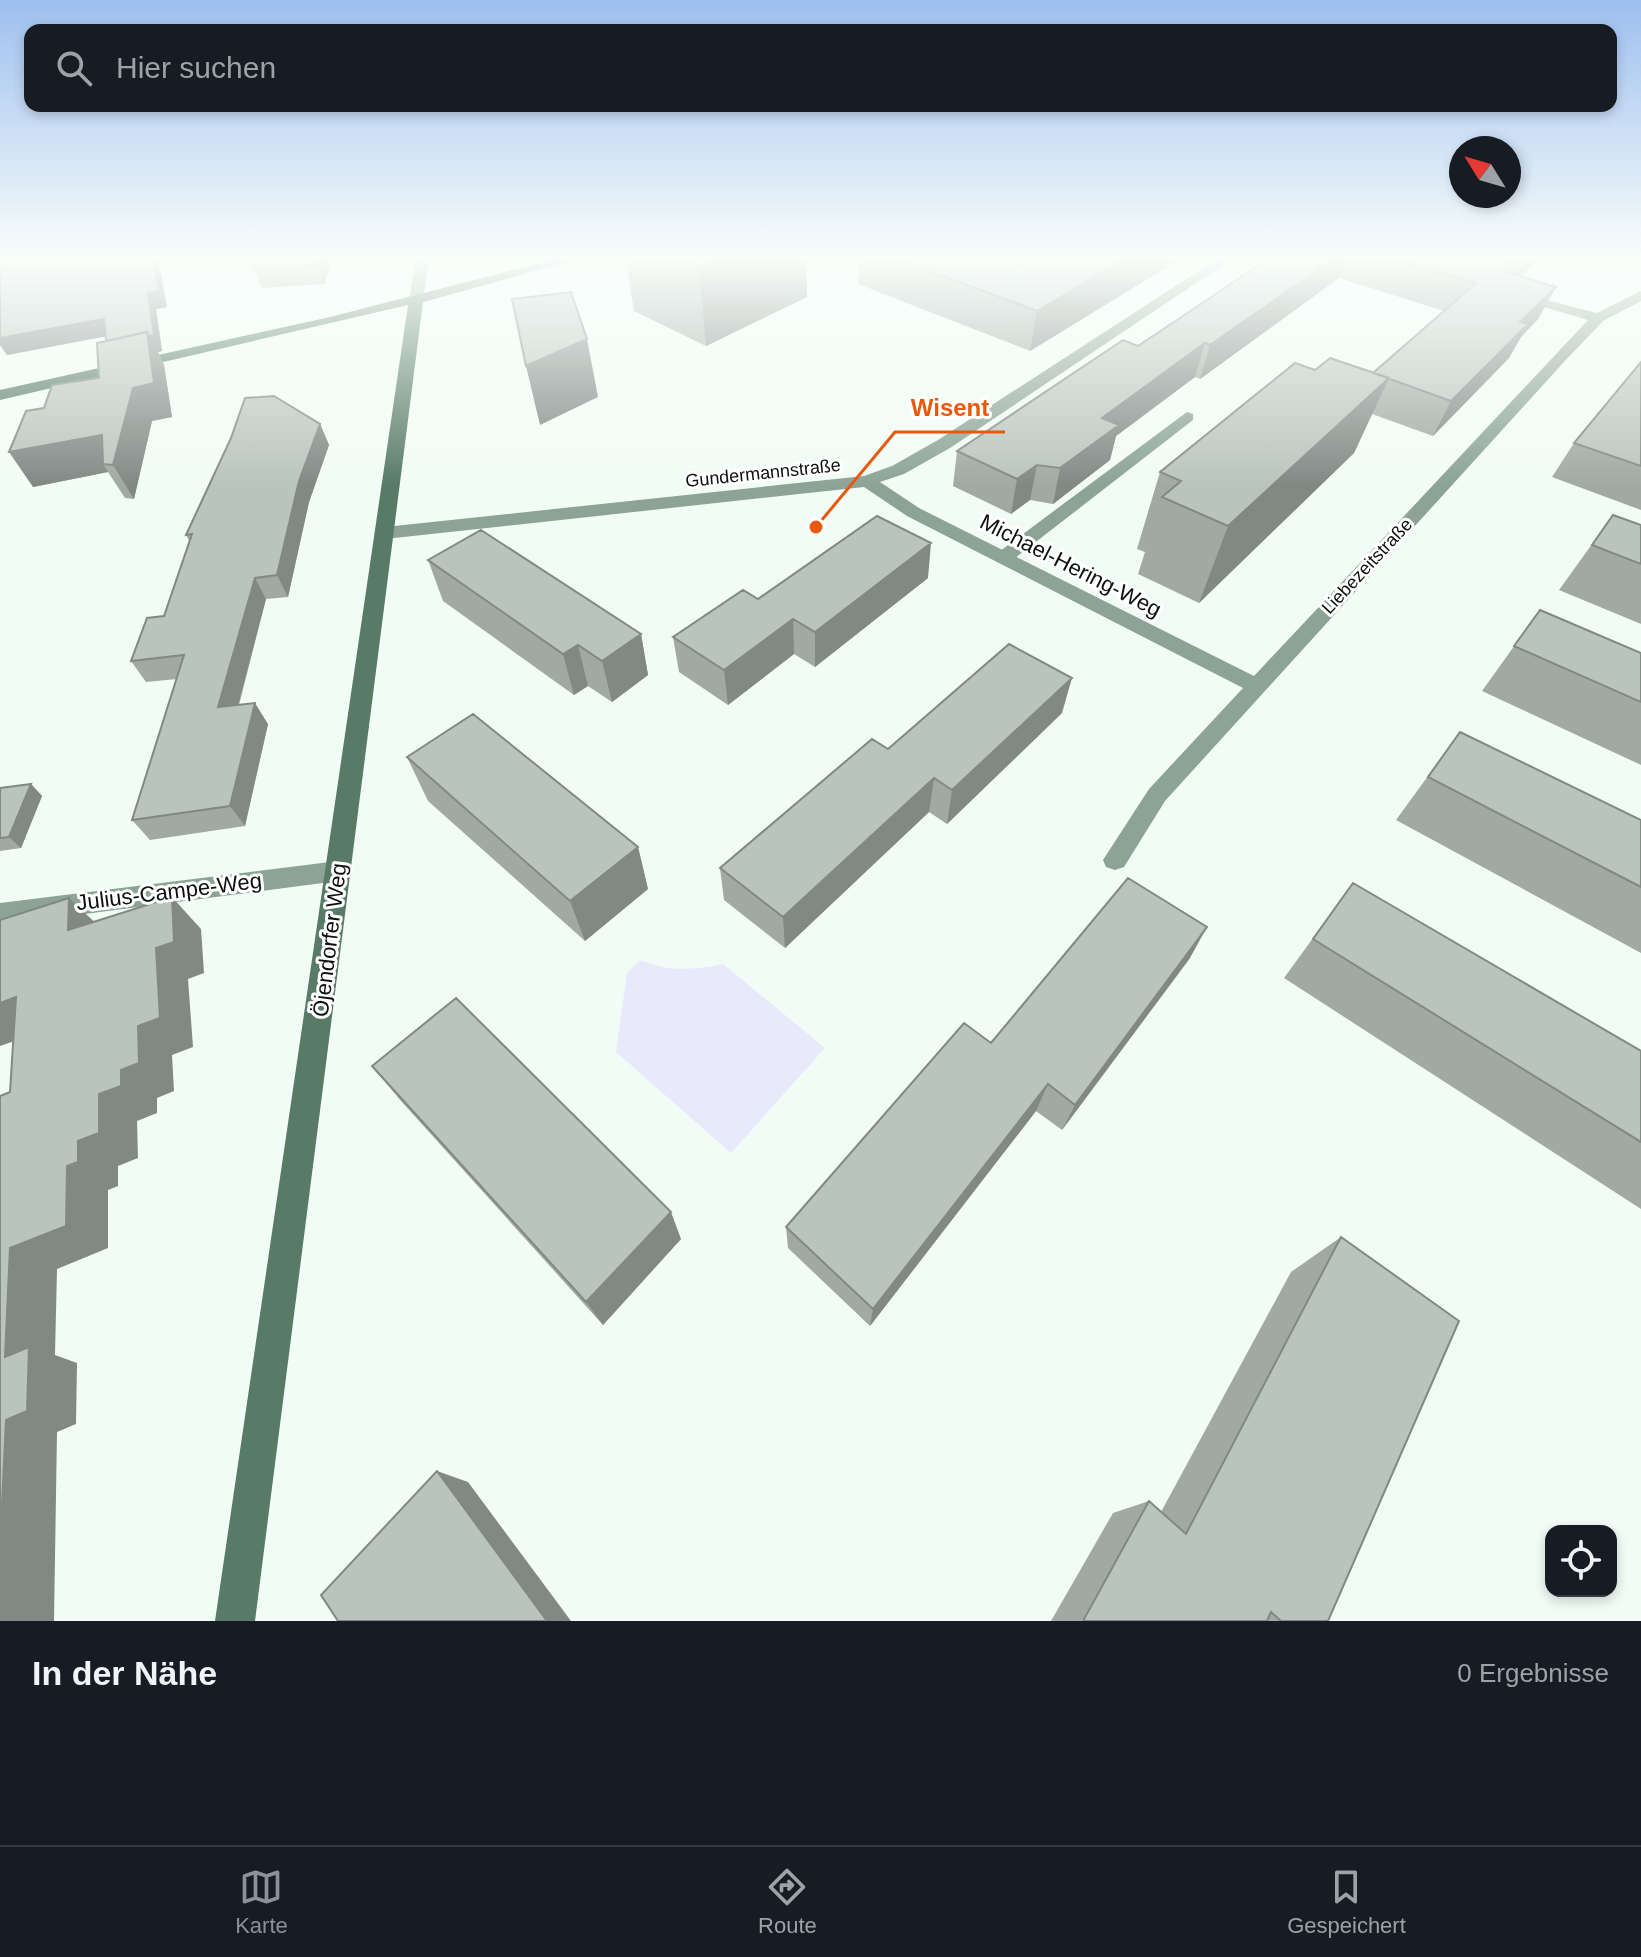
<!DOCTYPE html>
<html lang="de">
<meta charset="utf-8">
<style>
:root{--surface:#171b24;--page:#20242c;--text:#f1f3f6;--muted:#9ea1a6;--line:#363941;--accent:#8c9099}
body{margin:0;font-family:Helvetica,sans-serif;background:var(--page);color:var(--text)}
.controls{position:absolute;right:24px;bottom:24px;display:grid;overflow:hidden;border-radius:16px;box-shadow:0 4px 12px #0003}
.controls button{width:72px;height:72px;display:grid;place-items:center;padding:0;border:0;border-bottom:2px solid var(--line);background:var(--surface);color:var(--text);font:40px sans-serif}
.compass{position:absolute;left:1449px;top:136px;width:72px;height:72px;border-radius:50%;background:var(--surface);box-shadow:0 4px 12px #0003;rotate:307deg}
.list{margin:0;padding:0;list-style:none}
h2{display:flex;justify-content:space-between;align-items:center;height:104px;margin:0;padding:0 32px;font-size:34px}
h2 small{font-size:26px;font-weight:400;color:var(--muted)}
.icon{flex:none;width:44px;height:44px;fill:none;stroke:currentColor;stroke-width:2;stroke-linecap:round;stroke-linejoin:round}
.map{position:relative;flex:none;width:1641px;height:1621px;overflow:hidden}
.search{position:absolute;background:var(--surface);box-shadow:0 4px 12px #0003;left:24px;right:24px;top:24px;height:88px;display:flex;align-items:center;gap:20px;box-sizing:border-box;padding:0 28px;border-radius:16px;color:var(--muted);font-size:30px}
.sheet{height:224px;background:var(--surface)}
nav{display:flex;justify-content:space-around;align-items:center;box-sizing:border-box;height:112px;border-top:2px solid var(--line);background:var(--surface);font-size:22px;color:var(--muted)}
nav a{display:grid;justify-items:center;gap:4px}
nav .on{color:var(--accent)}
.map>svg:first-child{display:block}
.green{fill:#e8eafc}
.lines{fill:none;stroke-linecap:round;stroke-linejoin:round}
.lane{fill:#8ca396;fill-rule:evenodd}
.street{fill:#8ca396;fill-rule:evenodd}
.secondary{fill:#587a67;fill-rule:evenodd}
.wall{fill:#a0a9a3}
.shaded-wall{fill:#828985}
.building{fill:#bac4be;stroke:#828985;stroke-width:2}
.labels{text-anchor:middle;stroke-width:6;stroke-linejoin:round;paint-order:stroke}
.far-street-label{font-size:18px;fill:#0c100e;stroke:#fff}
.street-label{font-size:22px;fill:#0c100e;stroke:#fff}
.leader{fill:none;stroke:#e8590c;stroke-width:3}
.callout-dot{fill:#e8590c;stroke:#fff;stroke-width:3}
.callout-label{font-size:24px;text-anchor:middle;font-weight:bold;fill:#e8590c;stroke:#fff;stroke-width:6;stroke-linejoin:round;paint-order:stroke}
</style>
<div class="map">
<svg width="1641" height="1621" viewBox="0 0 1641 1621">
<rect width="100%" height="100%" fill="#f2fcf6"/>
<path class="green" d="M 640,960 C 669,972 692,970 723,964 L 825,1048 L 731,1153 L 616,1052 L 627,973 Z"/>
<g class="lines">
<path class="lane" d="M 1187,412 L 1193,414 L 1193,420 L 1010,562 L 996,562 L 996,554 Z"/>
<path class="street" d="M 416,259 L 429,259 L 423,300 L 416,304 L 409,300 Z
M 1217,259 L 1232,259 L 950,448 L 904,474 L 880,482 L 919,508 L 1254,676 L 1588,320 L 1511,297 L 1511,291 L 1597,313 L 1641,291 L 1641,301 L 1603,321 L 1563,363 L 1165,801 L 1124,867 L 1115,870 L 1106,867 L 1103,860 L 1149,789 L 1243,688 L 907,516 L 864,487 L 385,539 L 376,533 L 385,527 L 864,476 L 892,466 L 938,440 Z
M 338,861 L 347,864 L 351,871 L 347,878 L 338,881 L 0,925 L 0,903 Z"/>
<path class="secondary" d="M 556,259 L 579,259 L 423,302 L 255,1621 L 215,1621 L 408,305 L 0,400 L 0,390 L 330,317 Z"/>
</g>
<path class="wall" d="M 0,259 L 167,307 L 156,309 L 162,351 L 158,352 L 164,365 L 172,417 L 152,421 L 134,499 L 125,498 L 108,472 L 33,487 L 44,408 L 99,378 L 106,341 L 105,336 L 7,355 L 0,345 Z
M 252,259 L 333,259 L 324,284 L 262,288 L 254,269 Z
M 626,259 L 806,259 L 807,297 L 706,346 L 634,311 Z
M 859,259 L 1180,259 L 1030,351 L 858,284 Z
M 1268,259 L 1539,259 L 1520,277 L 1556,287 L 1538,319 L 1521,337 L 1509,358 L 1433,436 L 1372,414 L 1354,453 L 1199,603 L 1138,574 L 1145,552 L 1137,549 L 1160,472 L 1315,370 L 1373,373 L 1444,311 L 1339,278 L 1200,379 L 1195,377 L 1116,436 L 1110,460 L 1053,504 L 1030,500 L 1011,514 L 953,486 L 957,451 L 1138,346 Z
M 1641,362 L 1641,510 L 1552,477 L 1574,443 Z
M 320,424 L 329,445 L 309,502 L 288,597 L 266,599 L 239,705 L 268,724 L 245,826 L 150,840 L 132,820 L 177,679 L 146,682 L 131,661 L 164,616 L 190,542 L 186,535 Z
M 1613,515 L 1641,525 L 1641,624 L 1559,590 Z
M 428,560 L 641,634 L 648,675 L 612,702 L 588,686 L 574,695 L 443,601 Z
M 928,578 L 815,667 L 794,654 L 728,705 L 679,672 L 673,637 L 758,599 Z
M 1540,610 L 1641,653 L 1641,765 L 1482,691 Z
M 1062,713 L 947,824 L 929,812 L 785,948 L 724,900 L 720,868 L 888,749 Z
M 1460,732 L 1641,820 L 1641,953 L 1396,820 Z
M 407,757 L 638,847 L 648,889 L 585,941 L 428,801 Z
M 31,784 L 42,796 L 21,848 L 0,851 L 0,788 Z
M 1353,883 L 1641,1051 L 1641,1209 L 1284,978 Z
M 1190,958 L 1062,1130 L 1036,1111 L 870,1326 L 788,1248 L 786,1227 L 991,1043 Z
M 372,1066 L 681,1239 L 603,1325 L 401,1101 Z
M 1341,1237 L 1328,1621 L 1051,1621 L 1113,1513 L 1149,1501 L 1161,1512 L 1291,1272 Z"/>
<path class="shaded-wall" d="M 153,259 L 158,259 L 167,307 L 156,309 L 162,351 L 158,352 L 164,365 L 172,417 L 152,421 L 134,499 L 113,465 L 103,464 L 108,472 L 33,487 L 9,452 L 102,435 L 115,361 L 148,293 Z
M 320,259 L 333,259 L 324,284 L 317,265 Z
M 716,259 L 806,259 L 807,297 L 706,346 L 699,267 Z
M 1124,259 L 1180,259 L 1030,351 L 1037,311 Z
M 1333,259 L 1346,259 L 1339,278 L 1200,379 L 1210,345 Z
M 1524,259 L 1539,259 L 1511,285 Z
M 1556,287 L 1538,319 L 1521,337 L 1509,358 L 1433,436 L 1451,401 L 1520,322 Z
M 104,319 L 113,335 L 7,355 L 0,345 L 0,332 Z
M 587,339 L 598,397 L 540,425 L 526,366 Z
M 1205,343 L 1195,377 L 1116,436 L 1110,460 L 1053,504 L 1060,468 L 1102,418 Z
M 1389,378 L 1354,453 L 1199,603 L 1228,526 Z
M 320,424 L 329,445 L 309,502 L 288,597 L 277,575 L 299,481 Z
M 1037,465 L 1030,500 L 1011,514 L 1017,479 Z
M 931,543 L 928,578 L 815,667 L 815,632 Z
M 255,578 L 266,599 L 232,728 L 218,707 Z
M 793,619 L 794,654 L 728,705 L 724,670 Z
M 641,634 L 648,675 L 612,702 L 602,661 Z
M 578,645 L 588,686 L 574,695 L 563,654 Z
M 1072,678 L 1062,713 L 947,824 L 952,790 Z
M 255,703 L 268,724 L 245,826 L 230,806 Z
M 934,778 L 929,812 L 785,948 L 783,917 Z
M 31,784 L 42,796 L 21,848 L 9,837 Z
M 638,847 L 648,889 L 585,941 L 570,901 Z
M 172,897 L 201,929 L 204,973 L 188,979 L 193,1047 L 172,1055 L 174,1091 L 157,1098 L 157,1113 L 137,1121 L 138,1158 L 118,1166 L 118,1186 L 108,1190 L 108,1248 L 57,1269 L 55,1355 L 77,1363 L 76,1424 L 57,1432 L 54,1621 L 0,1621 L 0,1546 L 5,1357 L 10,1248 L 67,1166 L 99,1094 L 121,1070 L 138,1026 L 156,948 Z
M 69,898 L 103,930 L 68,930 Z
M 1207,927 L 1190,958 L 1062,1130 L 1075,1105 Z
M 16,997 L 55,1027 L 0,1046 L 0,1003 Z
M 1048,1084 L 1036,1111 L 870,1326 L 873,1309 Z
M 671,1212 L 681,1239 L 603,1325 L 586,1302 Z
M 437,1471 L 468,1482 L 571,1621 L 547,1621 Z"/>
<path class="building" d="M 0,259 L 153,259 L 159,291 L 148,293 L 154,335 L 149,336 L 147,332 L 106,341 L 104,319 L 0,338 Z
M 252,259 L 320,259 L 317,265 L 254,269 Z
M 681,259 L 716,259 L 699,267 Z
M 898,259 L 1124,259 L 1037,311 Z
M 1268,259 L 1333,259 L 1210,345 L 1205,343 L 1102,418 L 1119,425 L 1060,468 L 1037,465 L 1017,479 L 957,451 L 1123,340 L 1138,346 Z
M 1394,259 L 1500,259 L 1516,264 L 1506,272 L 1556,287 L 1520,322 L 1528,324 L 1451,401 L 1373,373 L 1476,283 Z
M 571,292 L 587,339 L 526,366 L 512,299 Z
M 147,332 L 154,383 L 133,388 L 113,465 L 103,464 L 102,435 L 9,452 L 26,411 L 44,408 L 52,385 L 99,378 L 97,343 Z
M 1330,358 L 1389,378 L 1228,526 L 1162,497 L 1181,481 L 1160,472 L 1295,363 L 1315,370 Z
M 1641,362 L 1641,466 L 1574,443 Z
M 274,396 L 320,424 L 299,481 L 277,575 L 255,578 L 218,707 L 255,703 L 230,806 L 132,820 L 184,655 L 131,661 L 147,618 L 164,616 L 192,534 L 186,535 L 231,438 L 245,398 Z
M 1613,515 L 1641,525 L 1641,564 L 1592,545 Z
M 877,516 L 931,543 L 815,632 L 793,619 L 724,670 L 673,637 L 743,590 L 758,599 Z
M 481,530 L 641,634 L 602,661 L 578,645 L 563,654 L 428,560 Z
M 1540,610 L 1641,653 L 1641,702 L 1514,646 Z
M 1009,644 L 1072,678 L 952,790 L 934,778 L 783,917 L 720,868 L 872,739 L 888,749 Z
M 473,714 L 638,847 L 570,901 L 407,757 Z
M 1460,732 L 1641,820 L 1641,887 L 1428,777 Z
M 31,784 L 9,837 L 0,838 L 0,788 Z
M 1128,878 L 1207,927 L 1075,1105 L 1048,1084 L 873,1309 L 786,1227 L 964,1023 L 991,1043 Z
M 1353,883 L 1641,1051 L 1641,1142 L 1313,939 Z
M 172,897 L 174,942 L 156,948 L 160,1018 L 138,1026 L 139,1063 L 121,1070 L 121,1086 L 99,1094 L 99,1133 L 78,1141 L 78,1162 L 67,1166 L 66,1226 L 10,1248 L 5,1357 L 29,1347 L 27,1411 L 6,1420 L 0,1546 L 0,1096 L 10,1092 L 16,997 L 0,1003 L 0,920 L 69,898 L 68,930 Z
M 456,998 L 671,1212 L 586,1302 L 372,1066 Z
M 1341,1237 L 1459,1321 L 1328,1621 L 1281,1621 L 1271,1612 L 1267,1621 L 1083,1621 L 1149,1501 L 1186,1534 Z
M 437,1471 L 547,1621 L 338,1621 L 321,1595 Z"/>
<linearGradient id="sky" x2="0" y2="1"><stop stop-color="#9dbfef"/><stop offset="0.53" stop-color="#f9fefb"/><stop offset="1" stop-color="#f9fefb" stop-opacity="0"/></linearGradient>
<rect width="1641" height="486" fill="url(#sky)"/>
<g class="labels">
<g class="far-street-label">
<text transform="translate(763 473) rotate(-6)" y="6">Gundermannstraße</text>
<text transform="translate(1367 566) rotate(-47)" y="6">Liebezeitstraße</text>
</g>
<g class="street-label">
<text transform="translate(1071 565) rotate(27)" y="8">Michael-Hering-Weg</text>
<text transform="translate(169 891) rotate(-7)" y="8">Julius-Campe-Weg</text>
<text transform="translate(329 940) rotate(-83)" y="8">Öjendorfer Weg</text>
</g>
</g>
<path class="leader" d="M816 527L895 432H1005"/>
<circle class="callout-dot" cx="816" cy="527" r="8"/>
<g class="callout-label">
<text x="950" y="416">Wisent</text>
</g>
</svg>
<div class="controls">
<button><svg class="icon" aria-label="locate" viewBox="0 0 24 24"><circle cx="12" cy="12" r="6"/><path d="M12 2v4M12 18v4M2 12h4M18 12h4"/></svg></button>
</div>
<svg class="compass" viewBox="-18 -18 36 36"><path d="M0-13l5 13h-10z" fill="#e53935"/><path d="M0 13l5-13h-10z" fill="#9ea1a6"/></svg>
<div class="search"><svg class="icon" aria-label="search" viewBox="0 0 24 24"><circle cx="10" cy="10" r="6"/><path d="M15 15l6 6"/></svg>Hier suchen</div>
</div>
<section class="sheet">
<h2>In der Nähe<small>0 Ergebnisse</small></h2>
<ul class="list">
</ul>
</section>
<nav>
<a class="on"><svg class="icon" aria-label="map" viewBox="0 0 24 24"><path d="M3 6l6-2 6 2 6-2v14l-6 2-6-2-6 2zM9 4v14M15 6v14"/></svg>Karte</a>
<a><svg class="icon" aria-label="directions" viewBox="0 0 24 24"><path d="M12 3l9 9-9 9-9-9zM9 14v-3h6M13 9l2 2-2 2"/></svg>Route</a>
<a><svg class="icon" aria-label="saved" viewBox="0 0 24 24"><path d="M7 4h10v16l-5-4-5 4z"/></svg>Gespeichert</a>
</nav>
